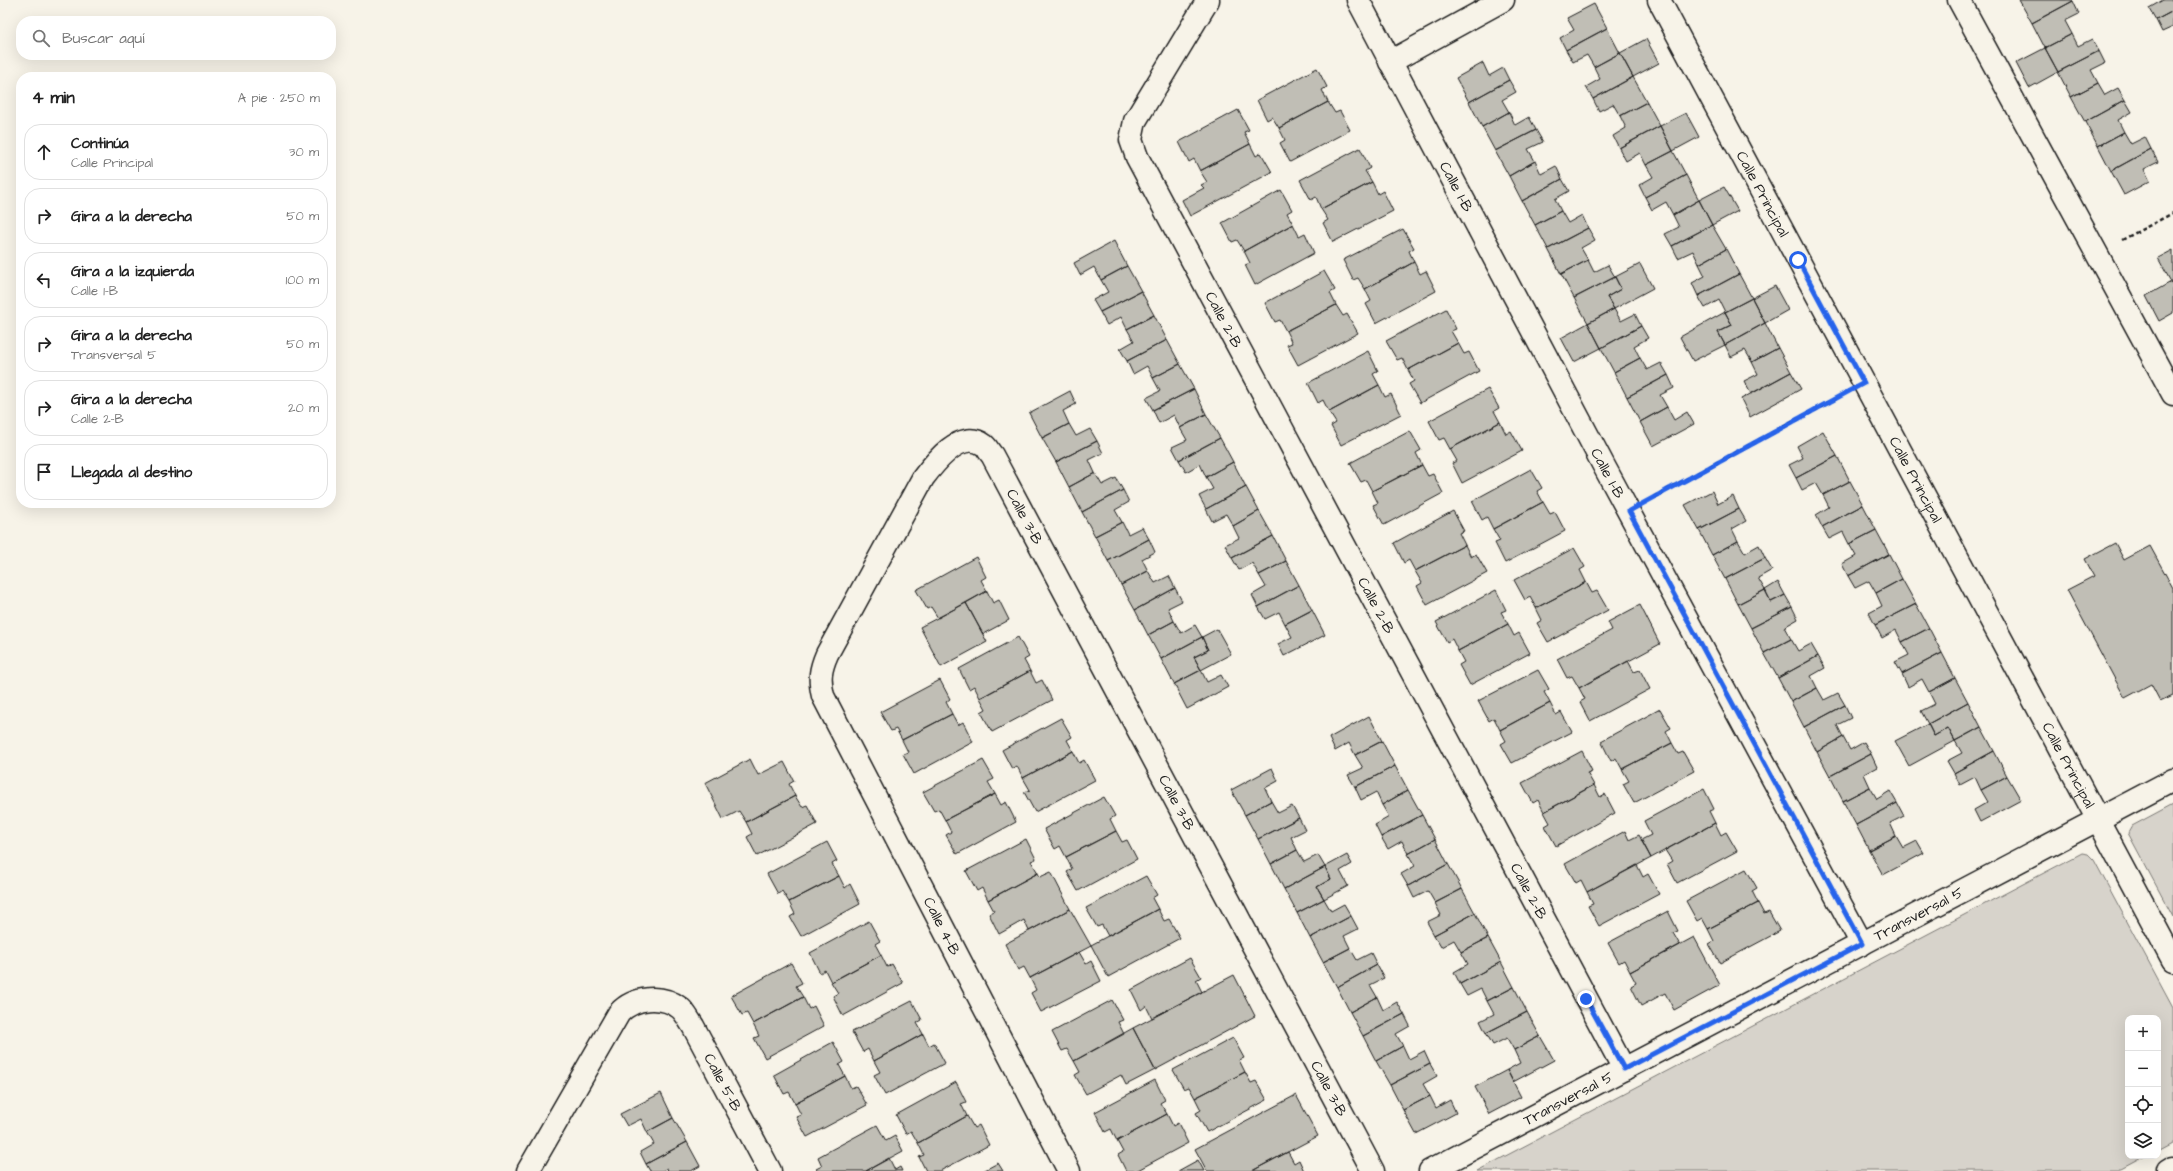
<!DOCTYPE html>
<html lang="es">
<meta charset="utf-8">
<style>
:root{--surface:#fff;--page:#f6f6f6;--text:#222;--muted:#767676;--line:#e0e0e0}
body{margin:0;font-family:"Architects Daughter",sans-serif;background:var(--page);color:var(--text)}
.controls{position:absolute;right:12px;bottom:12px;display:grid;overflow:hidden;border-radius:8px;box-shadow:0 4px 16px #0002}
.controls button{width:36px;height:36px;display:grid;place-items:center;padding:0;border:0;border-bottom:1px solid var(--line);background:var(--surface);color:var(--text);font:20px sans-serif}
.stop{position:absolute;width:12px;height:12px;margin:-9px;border:3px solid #2563eb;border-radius:50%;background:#fff}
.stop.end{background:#2563eb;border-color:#fff;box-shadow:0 1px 4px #0008}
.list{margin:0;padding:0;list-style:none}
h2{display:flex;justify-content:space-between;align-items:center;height:52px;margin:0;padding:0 16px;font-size:17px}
h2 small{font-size:13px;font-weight:400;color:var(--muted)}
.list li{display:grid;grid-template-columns:26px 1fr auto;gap:12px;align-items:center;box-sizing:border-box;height:56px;margin:0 8px 8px;padding:0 8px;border:1px solid var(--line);border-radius:16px}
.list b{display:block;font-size:15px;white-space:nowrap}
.list p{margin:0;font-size:13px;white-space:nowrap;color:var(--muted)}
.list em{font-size:13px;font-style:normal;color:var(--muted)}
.icon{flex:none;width:22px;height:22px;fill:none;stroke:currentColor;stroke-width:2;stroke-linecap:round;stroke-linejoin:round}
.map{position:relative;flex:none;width:2173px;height:1171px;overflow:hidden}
.search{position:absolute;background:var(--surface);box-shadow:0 4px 16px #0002;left:16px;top:16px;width:320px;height:44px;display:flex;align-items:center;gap:10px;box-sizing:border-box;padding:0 14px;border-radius:16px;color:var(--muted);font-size:15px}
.panel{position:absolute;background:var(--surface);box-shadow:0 4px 16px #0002;left:16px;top:72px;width:320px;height:436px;border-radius:16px}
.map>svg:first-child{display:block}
.green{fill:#d7d3cb;stroke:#7a7874}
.building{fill:#c0beb5;stroke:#1c1c1c}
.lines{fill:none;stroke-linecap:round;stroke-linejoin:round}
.minor-casing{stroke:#1c1c1c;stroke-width:25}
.path{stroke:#1c1c1c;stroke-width:2.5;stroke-dasharray:4 3;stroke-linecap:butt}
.minor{stroke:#f7f3e8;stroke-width:22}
.route{stroke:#2563eb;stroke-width:5}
.labels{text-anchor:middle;stroke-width:3;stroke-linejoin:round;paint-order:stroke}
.street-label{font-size:15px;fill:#1c1c1c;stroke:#f7f3e8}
</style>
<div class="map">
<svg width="2173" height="1171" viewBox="0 0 2173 1171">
<rect width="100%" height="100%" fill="#f7f3e8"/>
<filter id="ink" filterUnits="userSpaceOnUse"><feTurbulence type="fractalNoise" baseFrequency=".025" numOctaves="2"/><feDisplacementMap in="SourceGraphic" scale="8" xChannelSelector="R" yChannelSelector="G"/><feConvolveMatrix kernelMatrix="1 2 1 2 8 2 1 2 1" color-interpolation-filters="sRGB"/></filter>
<g filter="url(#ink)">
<path class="green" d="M 2173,804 L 2173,917 L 2128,833 L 2132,826 Z
M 2082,853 L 2088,854 L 2094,860 L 2173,1007 L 2173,1143 L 2158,1151 L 2158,1018 L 2128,1018 L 2128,1156 L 2148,1156 L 2120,1171 L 1477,1171 Z"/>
<path class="building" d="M 2019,0 L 2072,0 L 2073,1 L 2032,23 Z
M 2163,0 L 2173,0 L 2173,11 L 2156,20 L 2149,8 Z
M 2073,1 L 2079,14 L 2065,21 L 2072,34 L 2045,48 L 2032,23 Z
M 1594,4 L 1607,28 L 1566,50 L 1560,38 L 1574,30 L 1567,18 Z
M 2173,11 L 2173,27 L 2162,32 L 2156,20 Z
M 1607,28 L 1620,53 L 1594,67 L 1587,55 L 1573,62 L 1566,50 Z
M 2072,34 L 2078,46 L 2092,39 L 2099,51 L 2058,72 L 2045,48 Z
M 1646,39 L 1659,63 L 1633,77 L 1620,53 Z
M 2045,48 L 2058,72 L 2029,88 L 2016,63 Z
M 2099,51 L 2105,63 L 2091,70 L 2098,83 L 2071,97 L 2058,72 Z
M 1620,53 L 1633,77 L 1593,99 L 1586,87 L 1600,79 L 1594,67 Z
M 1483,63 L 1489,76 L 1503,68 L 1509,80 L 1469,102 L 1456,78 Z
M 1317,68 L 1327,87 L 1322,90 L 1328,102 L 1279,128 L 1272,117 L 1267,120 L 1257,100 Z
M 1633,77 L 1647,102 L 1620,116 L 1613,104 L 1599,111 L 1593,99 Z
M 1509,80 L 1516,92 L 1502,100 L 1509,112 L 1482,127 L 1469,102 Z
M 2098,83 L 2105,95 L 2118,88 L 2125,100 L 2085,122 L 2071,97 Z
M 2125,100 L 2132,112 L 2118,120 L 2124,132 L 2098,146 L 2085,122 Z
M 1328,102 L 1335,113 L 1340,111 L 1350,130 L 1290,162 L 1280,143 L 1285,140 L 1279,128 Z
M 1647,102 L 1660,126 L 1619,148 L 1613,136 L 1626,128 L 1620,116 Z
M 1238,110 L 1249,130 L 1244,132 L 1250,144 L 1200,171 L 1194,159 L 1189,162 L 1179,142 Z
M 1509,112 L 1515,125 L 1529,117 L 1536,130 L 1495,151 L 1482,127 Z
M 1686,113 L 1699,137 L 1673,151 L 1660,126 Z
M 1660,126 L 1673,151 L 1646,165 L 1640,153 L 1626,161 L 1619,148 Z
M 1536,130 L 1543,142 L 1528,149 L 1535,161 L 1509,176 L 1495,151 Z
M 2124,132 L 2131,144 L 2145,137 L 2151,149 L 2111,171 L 2098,146 Z
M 1250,144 L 1256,156 L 1261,153 L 1272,172 L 1190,216 L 1182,200 L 1204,188 L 1201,185 L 1207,182 L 1200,171 Z
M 1360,148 L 1370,168 L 1365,171 L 1372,182 L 1321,209 L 1316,197 L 1311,200 L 1300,180 Z
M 2151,149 L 2158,162 L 2144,169 L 2150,181 L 2124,195 L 2111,171 Z
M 1673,151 L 1686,175 L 1645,197 L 1639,185 L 1653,177 L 1646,165 Z
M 1535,161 L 1541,174 L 1556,166 L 1562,179 L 1522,201 L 1509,176 Z
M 1686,175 L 1699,200 L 1673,215 L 1666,202 L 1652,210 L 1645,197 Z
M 1562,179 L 1569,191 L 1555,199 L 1561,211 L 1535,225 L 1522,201 Z
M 1372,182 L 1378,194 L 1383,191 L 1393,211 L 1333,242 L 1323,223 L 1328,220 L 1321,209 Z
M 1724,187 L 1738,211 L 1712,225 L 1699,200 Z
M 1281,190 L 1292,210 L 1287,213 L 1293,224 L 1244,251 L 1237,240 L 1232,242 L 1222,223 Z
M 1699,200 L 1712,225 L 1672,246 L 1665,234 L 1679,227 L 1673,215 Z
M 1561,211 L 1568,223 L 1582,215 L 1588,228 L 1548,249 L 1535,225 Z
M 1293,224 L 1299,236 L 1305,233 L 1314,253 L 1255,285 L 1245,265 L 1250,263 L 1244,251 Z
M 1712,225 L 1726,249 L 1699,264 L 1693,251 L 1678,258 L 1672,246 Z
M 1588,228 L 1595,240 L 1581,248 L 1588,260 L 1561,274 L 1548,249 Z
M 1403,229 L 1414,248 L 1409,251 L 1414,262 L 1365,289 L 1358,278 L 1353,280 L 1343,260 Z
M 1114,241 L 1127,266 L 1101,280 L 1094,267 L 1080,275 L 1074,263 Z
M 1726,249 L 1739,274 L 1698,296 L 1692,283 L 1705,276 L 1699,264 Z
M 2173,250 L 2173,281 L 2171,282 L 2158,258 Z
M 1588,260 L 1594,272 L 1608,265 L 1615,277 L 1574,298 L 1561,274 Z
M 1414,262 L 1420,274 L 1426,271 L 1436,291 L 1376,323 L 1366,304 L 1371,301 L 1365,289 Z
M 1640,264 L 1653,288 L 1614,309 L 1607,297 L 1621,289 L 1615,277 Z
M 1127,266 L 1141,291 L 1100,312 L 1093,300 L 1108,292 L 1101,280 Z
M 1324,271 L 1335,290 L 1330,293 L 1336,305 L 1286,331 L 1280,320 L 1275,322 L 1265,303 Z
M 1739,274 L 1752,298 L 1725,312 L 1719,300 L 1705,308 L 1698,296 Z
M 1615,277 L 1621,289 L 1607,297 L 1614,309 L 1588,323 L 1574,298 Z
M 2171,282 L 2173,287 L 2173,313 L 2159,321 L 2146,296 Z
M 1775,286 L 1788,310 L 1765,323 L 1752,298 Z
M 1141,291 L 1154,315 L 1127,329 L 1121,317 L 1107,325 L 1100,312 Z
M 1752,298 L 1765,323 L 1725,345 L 1718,332 L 1732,325 L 1725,312 Z
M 1336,305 L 1343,316 L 1347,314 L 1358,333 L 1298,365 L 1287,345 L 1292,343 L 1286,331 Z
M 1446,309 L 1456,329 L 1451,331 L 1458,343 L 1408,370 L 1402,358 L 1397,360 L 1386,341 Z
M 1614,309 L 1621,321 L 1635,314 L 1641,326 L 1601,348 L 1588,323 Z
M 1725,312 L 1732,325 L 1718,332 L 1725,345 L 1693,361 L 1680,337 Z
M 1154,315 L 1167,340 L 1127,361 L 1120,349 L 1134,341 L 1127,329 Z
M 1588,323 L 1601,348 L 1574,362 L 1561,338 Z
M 1765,323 L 1778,348 L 1752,362 L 1745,350 L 1731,357 L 1725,345 Z
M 1641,326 L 1648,338 L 1634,346 L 1640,358 L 1614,372 L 1601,348 Z
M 1167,340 L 1180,364 L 1153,378 L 1147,366 L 1133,374 L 1127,361 Z
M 1458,343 L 1464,354 L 1469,352 L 1479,371 L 1420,403 L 1409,384 L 1414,381 L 1408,370 Z
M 1778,348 L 1791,372 L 1751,394 L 1744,381 L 1758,374 L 1752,362 Z
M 1368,351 L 1378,371 L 1373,374 L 1379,385 L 1329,412 L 1323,400 L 1318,403 L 1308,383 Z
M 1640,358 L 1647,370 L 1661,363 L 1668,375 L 1627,397 L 1614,372 Z
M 1180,364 L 1194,389 L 1153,410 L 1146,398 L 1160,391 L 1153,378 Z
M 1791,372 L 1801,389 L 1750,417 L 1741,399 Z
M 1668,375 L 1674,388 L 1660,395 L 1667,407 L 1640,422 L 1627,397 Z
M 1379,385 L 1385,397 L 1391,394 L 1401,414 L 1341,445 L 1331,426 L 1336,423 L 1329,412 Z
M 1194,389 L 1206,414 L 1180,428 L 1174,415 L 1159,423 L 1153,410 Z
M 1488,389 L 1499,408 L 1494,411 L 1500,422 L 1450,449 L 1444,438 L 1439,440 L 1429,421 Z
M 1070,391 L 1076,404 L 1063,411 L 1069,424 L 1042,438 L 1029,413 Z
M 1667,407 L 1674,420 L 1687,412 L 1694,424 L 1653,446 L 1640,422 Z
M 1206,414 L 1220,438 L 1179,460 L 1172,447 L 1187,440 L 1180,428 Z
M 1500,422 L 1506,434 L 1511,431 L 1522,451 L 1462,483 L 1452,463 L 1457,461 L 1450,449 Z
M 1069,424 L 1076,436 L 1090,429 L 1097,441 L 1056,462 L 1042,438 Z
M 1410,431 L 1421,450 L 1416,453 L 1422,465 L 1372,491 L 1366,480 L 1361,482 L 1350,463 Z
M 1823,431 L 1837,456 L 1796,478 L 1789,465 L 1803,458 L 1797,446 Z
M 1220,438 L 1233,462 L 1206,477 L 1200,464 L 1186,472 L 1179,460 Z
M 1097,441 L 1103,453 L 1089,460 L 1095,473 L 1069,487 L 1056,462 Z
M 1837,456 L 1850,481 L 1823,495 L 1816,483 L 1802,490 L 1796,478 Z
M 1233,462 L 1246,487 L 1206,509 L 1199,496 L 1213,489 L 1206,477 Z
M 1422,465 L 1428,476 L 1433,474 L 1443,493 L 1384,525 L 1373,505 L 1378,503 L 1372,491 Z
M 1531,469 L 1542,488 L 1537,491 L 1543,502 L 1493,529 L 1487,517 L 1482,520 L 1472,501 Z
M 1095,473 L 1102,485 L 1116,478 L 1123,490 L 1082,512 L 1069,487 Z
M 1850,481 L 1863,505 L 1822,527 L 1816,515 L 1829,507 L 1823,495 Z
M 1246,487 L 1259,511 L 1233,526 L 1226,514 L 1212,521 L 1206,509 Z
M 1123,490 L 1129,502 L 1115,510 L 1122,522 L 1095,536 L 1082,512 Z
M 1712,491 L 1718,504 L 1733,496 L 1739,509 L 1699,530 L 1685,505 Z
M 1543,502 L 1550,514 L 1555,512 L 1565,531 L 1505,563 L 1495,543 L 1500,541 L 1493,529 Z
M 1863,505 L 1876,530 L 1849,544 L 1843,532 L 1829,539 L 1822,527 Z
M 1739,509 L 1746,521 L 1732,529 L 1738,541 L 1712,555 L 1699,530 Z
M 1259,511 L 1273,536 L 1232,558 L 1225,545 L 1239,538 L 1233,526 Z
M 1453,511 L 1464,531 L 1459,533 L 1465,545 L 1415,571 L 1409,560 L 1404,563 L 1394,543 Z
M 1122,522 L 1128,534 L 1142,527 L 1149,539 L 1108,561 L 1095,536 Z
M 1876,530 L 1889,554 L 1848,576 L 1842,564 L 1856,556 L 1849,544 Z
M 1273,536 L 1286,561 L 1259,575 L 1252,563 L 1239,570 L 1232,558 Z
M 1149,539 L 1155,552 L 1142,559 L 1148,571 L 1121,585 L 1108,561 Z
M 1738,541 L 1745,553 L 1759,545 L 1765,558 L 1725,579 L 1712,555 Z
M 2115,543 L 2124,560 L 2150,546 L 2173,588 L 2173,695 L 2160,701 L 2151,684 L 2125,698 L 2067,590 L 2094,576 L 2085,559 Z
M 1465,545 L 1471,557 L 1476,554 L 1487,573 L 1427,605 L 1417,586 L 1422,583 L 1415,571 Z
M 1574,548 L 1585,567 L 1580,570 L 1586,582 L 1536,608 L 1530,597 L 1525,600 L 1514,580 Z
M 1889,554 L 1902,579 L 1876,593 L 1869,581 L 1855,588 L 1848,576 Z
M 976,557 L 986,577 L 981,580 L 987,591 L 938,618 L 931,607 L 927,609 L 916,590 Z
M 1765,558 L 1772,570 L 1758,578 L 1765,590 L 1738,604 L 1725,579 Z
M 1286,561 L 1299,585 L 1258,607 L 1252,595 L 1266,587 L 1259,575 Z
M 1148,571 L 1155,583 L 1169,576 L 1175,588 L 1135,610 L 1121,585 Z
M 1902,579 L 1916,604 L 1875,625 L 1869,613 L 1882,606 L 1876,593 Z
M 1586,582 L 1592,593 L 1597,591 L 1608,610 L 1548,642 L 1537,623 L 1542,620 L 1536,608 Z
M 1778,582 L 1785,595 L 1771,602 L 1765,590 Z
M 1299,585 L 1312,610 L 1285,624 L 1279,612 L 1265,619 L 1258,607 Z
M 1175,588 L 1182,601 L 1168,608 L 1174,621 L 1148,635 L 1135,610 Z
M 1496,590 L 1506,610 L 1501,612 L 1508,624 L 1458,651 L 1452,639 L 1447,642 L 1436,622 Z
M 1765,590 L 1771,602 L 1785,595 L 1792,607 L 1751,628 L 1738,604 Z
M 987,591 L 993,603 L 999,600 L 1009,620 L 983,634 L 966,603 Z
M 966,603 L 987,642 L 941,667 L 920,627 Z
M 1916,604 L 1929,628 L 1902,642 L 1896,630 L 1882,638 L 1875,625 Z
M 1640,605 L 1660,644 L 1579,688 L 1572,676 L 1567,678 L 1557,659 L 1612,630 L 1608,622 Z
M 1792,607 L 1798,619 L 1784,627 L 1791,639 L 1764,653 L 1751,628 Z
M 1312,610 L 1325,635 L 1284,656 L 1278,644 L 1292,637 L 1285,624 Z
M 1174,621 L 1181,633 L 1195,625 L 1202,637 L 1161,659 L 1148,635 Z
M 1508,624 L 1514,636 L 1519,633 L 1530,653 L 1470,685 L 1459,665 L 1464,662 L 1458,651 Z
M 1929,628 L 1942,653 L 1902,674 L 1895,662 L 1909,655 L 1902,642 Z
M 1217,629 L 1231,654 L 1201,670 L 1194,657 L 1208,650 L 1202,637 Z
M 1018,637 L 1029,657 L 1024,660 L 1030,671 L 980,698 L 974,686 L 969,689 L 959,669 Z
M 1202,637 L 1208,650 L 1194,657 L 1201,670 L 1174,684 L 1161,659 Z
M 1791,639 L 1798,651 L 1811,644 L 1818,656 L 1778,678 L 1764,653 Z
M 1942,653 L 1955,678 L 1929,692 L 1922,679 L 1908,687 L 1902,674 Z
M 1818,656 L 1825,668 L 1811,676 L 1817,688 L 1791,702 L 1778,678 Z
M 1628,661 L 1634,672 L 1640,670 L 1650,689 L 1590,721 L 1580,702 L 1585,699 L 1579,688 Z
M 1201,670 L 1207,682 L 1221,675 L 1228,687 L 1187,709 L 1174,684 Z
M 1538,670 L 1549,689 L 1544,692 L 1550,703 L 1500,730 L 1494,718 L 1489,721 L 1478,701 Z
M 1030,671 L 1036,683 L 1042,680 L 1052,700 L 992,732 L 981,712 L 986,709 L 980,698 Z
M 1955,678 L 1968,702 L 1928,724 L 1921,711 L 1935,704 L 1929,692 Z
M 940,680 L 950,699 L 946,702 L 952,714 L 902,740 L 896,729 L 891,731 L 880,712 Z
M 1817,688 L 1824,700 L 1838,693 L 1845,705 L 1804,727 L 1791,702 Z
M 1968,702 L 1981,727 L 1955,741 L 1948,728 L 1934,736 L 1928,724 Z
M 1550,703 L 1556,715 L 1561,712 L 1572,732 L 1512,763 L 1501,744 L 1506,741 L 1500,730 Z
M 1845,705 L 1851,718 L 1837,725 L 1843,737 L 1817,752 L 1804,727 Z
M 1660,709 L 1671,728 L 1666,731 L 1672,743 L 1622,769 L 1616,758 L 1611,761 L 1601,741 Z
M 952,714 L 958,725 L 963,722 L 973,742 L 914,774 L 903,754 L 908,752 L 902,740 Z
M 1369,716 L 1382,741 L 1355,755 L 1349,743 L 1335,751 L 1329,738 Z
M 1061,718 L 1072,737 L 1067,740 L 1073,751 L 1023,778 L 1017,766 L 1012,769 L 1002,750 Z
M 1928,724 L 1934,736 L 1948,728 L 1955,741 L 1909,766 L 1895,741 Z
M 1981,727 L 1994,751 L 1954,773 L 1947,761 L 1962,753 L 1955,741 Z
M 1843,737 L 1850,750 L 1864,742 L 1871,754 L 1830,776 L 1817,752 Z
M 1382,741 L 1395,766 L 1355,787 L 1348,775 L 1363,768 L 1355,755 Z
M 1672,743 L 1678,754 L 1683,752 L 1694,771 L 1634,803 L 1623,784 L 1629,781 L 1622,769 Z
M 1073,751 L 1079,763 L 1084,760 L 1095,780 L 1035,812 L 1024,792 L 1030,790 L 1023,778 Z
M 1582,751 L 1592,771 L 1587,773 L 1594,785 L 1544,812 L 1538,800 L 1533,803 L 1522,783 Z
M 1994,751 L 2007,776 L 1981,790 L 1975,777 L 1960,785 L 1954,773 Z
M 1871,754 L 1877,767 L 1864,774 L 1870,787 L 1843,801 L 1830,776 Z
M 750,759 L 758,775 L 784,762 L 794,781 L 789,784 L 795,796 L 746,822 L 739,811 L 723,819 L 705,783 Z
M 983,760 L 994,779 L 988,782 L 995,794 L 945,820 L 939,809 L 934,811 L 923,792 Z
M 1395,766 L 1408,790 L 1382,805 L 1376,792 L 1361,800 L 1355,787 Z
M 1272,768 L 1278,781 L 1265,788 L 1271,801 L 1245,815 L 1231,790 Z
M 2007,776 L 2021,800 L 1980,822 L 1974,810 L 1988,802 L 1981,790 Z
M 1594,785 L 1600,797 L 1605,794 L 1615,813 L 1556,846 L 1545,826 L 1550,823 L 1544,812 Z
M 1870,787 L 1877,799 L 1890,791 L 1897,803 L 1856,825 L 1843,801 Z
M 1704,789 L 1714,809 L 1709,811 L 1715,823 L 1651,858 L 1641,840 L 1651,835 L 1644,821 Z
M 1408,790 L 1422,815 L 1381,837 L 1375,825 L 1389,817 L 1382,805 Z
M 995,794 L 1001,805 L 1006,802 L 1016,822 L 957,854 L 946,835 L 951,832 L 945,820 Z
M 795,796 L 802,807 L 807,805 L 817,824 L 757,856 L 747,837 L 752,834 L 746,822 Z
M 1104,797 L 1115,816 L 1110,819 L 1116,831 L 1066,857 L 1060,846 L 1055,849 L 1044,829 Z
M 1271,801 L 1278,813 L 1292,806 L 1299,818 L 1258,839 L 1245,815 Z
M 1897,803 L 1904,816 L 1890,823 L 1896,836 L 1869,850 L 1856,825 Z
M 1422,815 L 1435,839 L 1408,854 L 1402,841 L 1388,849 L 1381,837 Z
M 1299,818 L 1305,830 L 1291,837 L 1297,850 L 1271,864 L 1258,839 Z
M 1715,823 L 1721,835 L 1726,832 L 1737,851 L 1677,883 L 1667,864 L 1672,861 L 1665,850 Z
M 1116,831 L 1122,842 L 1127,840 L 1137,859 L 1078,891 L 1067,872 L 1072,869 L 1066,857 Z
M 1625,831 L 1629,840 L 1639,835 L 1651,858 L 1587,892 L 1581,880 L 1576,883 L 1565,864 Z
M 1896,836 L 1903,848 L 1917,841 L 1924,853 L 1883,875 L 1869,850 Z
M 1026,839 L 1036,859 L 1031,861 L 1038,873 L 988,900 L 982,888 L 977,891 L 966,871 Z
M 1435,839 L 1448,864 L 1408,886 L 1401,874 L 1415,866 L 1408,854 Z
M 827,842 L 837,861 L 832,864 L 839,876 L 789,902 L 782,891 L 778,894 L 767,874 Z
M 1297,850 L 1304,862 L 1318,855 L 1325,867 L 1284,889 L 1271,864 Z
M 1347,855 L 1352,864 L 1340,871 L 1348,886 L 1324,899 L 1317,887 L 1331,879 L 1325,867 Z
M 1448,864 L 1462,889 L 1435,903 L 1428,891 L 1414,898 L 1408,886 Z
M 1637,865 L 1643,877 L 1648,874 L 1659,894 L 1599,926 L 1588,906 L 1593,904 L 1587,892 Z
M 1325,867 L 1331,879 L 1317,887 L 1324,899 L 1297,913 L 1284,889 Z
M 1746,869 L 1757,888 L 1752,891 L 1758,903 L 1708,929 L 1702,918 L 1697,921 L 1686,901 Z
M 1051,872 L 1070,909 L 1029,931 L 1024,920 L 999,934 L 989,914 L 994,911 L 988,900 L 1038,873 L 1040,877 Z
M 839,876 L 845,888 L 850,884 L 860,904 L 801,936 L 790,917 L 795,914 L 789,902 Z
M 1146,876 L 1157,895 L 1152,898 L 1158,909 L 1108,936 L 1102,925 L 1097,927 L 1086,908 Z
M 1462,889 L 1475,913 L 1434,935 L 1427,922 L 1441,915 L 1435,903 Z
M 1324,899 L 1331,911 L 1344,904 L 1351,916 L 1310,938 L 1297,913 Z
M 1758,903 L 1764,914 L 1769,912 L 1780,931 L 1720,963 L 1709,944 L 1714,941 L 1708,929 Z
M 1070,909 L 1091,946 L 1030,978 L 1024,967 L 1018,970 L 1005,944 Z
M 1158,909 L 1164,921 L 1169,919 L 1180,938 L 1108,977 L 1091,945 Z
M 1668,911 L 1678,931 L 1673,933 L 1680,945 L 1630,972 L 1624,960 L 1619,963 L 1608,943 Z
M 1475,913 L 1488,938 L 1461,952 L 1454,940 L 1441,947 L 1434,935 Z
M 1351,916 L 1358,929 L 1344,936 L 1350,948 L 1323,962 L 1310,938 Z
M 869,921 L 880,941 L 875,944 L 881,955 L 831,982 L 825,970 L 820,973 L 810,953 Z
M 1694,937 L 1720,985 L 1674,1010 L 1665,993 L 1641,1006 L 1631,986 L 1636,983 L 1630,972 Z
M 1488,938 L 1501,962 L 1460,984 L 1454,972 L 1468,964 L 1461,952 Z
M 1350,948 L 1357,960 L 1371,953 L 1377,965 L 1337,987 L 1323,962 Z
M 1079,952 L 1086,964 L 1091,961 L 1101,981 L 1041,1012 L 1031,993 L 1036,990 L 1030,978 Z
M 881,955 L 887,967 L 892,964 L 903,983 L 843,1016 L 833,996 L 838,993 L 831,982 Z
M 1190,958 L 1201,977 L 1196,980 L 1202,992 L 1152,1018 L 1146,1006 L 1141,1010 L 1131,990 Z
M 1501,962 L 1514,987 L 1487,1001 L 1481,989 L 1467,996 L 1460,984 Z
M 791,963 L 802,983 L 796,986 L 803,997 L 753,1024 L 747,1013 L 742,1015 L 731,996 Z
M 1377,965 L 1384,978 L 1370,985 L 1377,997 L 1350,1012 L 1337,987 Z
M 1234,975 L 1255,1016 L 1155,1070 L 1133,1028 Z
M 1514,987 L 1527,1012 L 1486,1033 L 1480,1021 L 1494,1014 L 1487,1001 Z
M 803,997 L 809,1009 L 814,1006 L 824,1026 L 765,1058 L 754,1038 L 759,1036 L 753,1024 Z
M 1377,997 L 1383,1010 L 1397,1002 L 1404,1014 L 1363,1036 L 1350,1012 Z
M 1112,1000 L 1123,1020 L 1118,1022 L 1124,1034 L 1074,1061 L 1067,1049 L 1062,1051 L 1052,1032 Z
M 912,1001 L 922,1020 L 917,1023 L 923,1034 L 874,1061 L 868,1049 L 863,1052 L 852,1032 Z
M 1527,1012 L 1540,1036 L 1514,1050 L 1507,1038 L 1493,1045 L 1486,1033 Z
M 1404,1014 L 1410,1026 L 1396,1034 L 1403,1046 L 1376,1061 L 1363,1036 Z
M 1133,1028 L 1155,1070 L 1126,1085 L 1121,1075 L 1086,1094 L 1075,1075 L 1080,1072 L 1074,1061 Z
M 923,1034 L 929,1046 L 934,1043 L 945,1063 L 885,1095 L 874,1075 L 880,1072 L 874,1061 Z
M 1540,1036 L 1554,1060 L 1513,1082 L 1507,1070 L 1520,1063 L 1514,1050 Z
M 1233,1038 L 1244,1058 L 1239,1060 L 1245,1072 L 1195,1098 L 1189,1087 L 1184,1089 L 1173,1070 Z
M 833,1042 L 844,1062 L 839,1065 L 845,1076 L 795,1103 L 789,1092 L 784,1094 L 774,1075 Z
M 1403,1046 L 1409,1059 L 1424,1051 L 1430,1064 L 1390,1085 L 1376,1061 Z
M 1430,1064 L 1437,1076 L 1423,1084 L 1430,1096 L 1403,1110 L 1390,1085 Z
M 1507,1070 L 1521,1097 L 1489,1114 L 1475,1087 Z
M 1245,1072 L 1251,1083 L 1256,1081 L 1267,1100 L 1207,1132 L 1196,1113 L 1201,1110 L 1195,1098 Z
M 845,1076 L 851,1088 L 856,1086 L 867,1105 L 807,1137 L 796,1117 L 801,1115 L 795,1103 Z
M 1155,1080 L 1165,1100 L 1160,1103 L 1167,1114 L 1117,1141 L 1111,1129 L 1105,1132 L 1095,1112 Z
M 956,1082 L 966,1102 L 961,1104 L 967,1116 L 918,1143 L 911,1131 L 906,1134 L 896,1115 Z
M 661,1093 L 673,1118 L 647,1132 L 641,1119 L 627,1126 L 620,1114 Z
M 1296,1095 L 1318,1136 L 1252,1171 L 1207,1171 L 1195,1149 Z
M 1430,1096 L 1436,1108 L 1450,1100 L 1456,1113 L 1416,1134 L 1403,1110 Z
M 1167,1114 L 1173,1126 L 1178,1123 L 1188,1143 L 1136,1171 L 1126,1171 L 1118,1155 L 1123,1152 L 1117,1141 Z
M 967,1116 L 974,1128 L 979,1125 L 989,1145 L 940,1171 L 926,1171 L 919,1157 L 924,1155 L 918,1143 Z
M 673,1118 L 687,1142 L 646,1164 L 640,1152 L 654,1144 L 647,1132 Z
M 877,1125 L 886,1141 L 895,1136 L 903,1151 L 866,1171 L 818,1171 L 816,1169 L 822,1166 L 818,1157 Z
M 687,1142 L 700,1166 L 691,1171 L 668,1171 L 667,1168 L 662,1171 L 650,1171 L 646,1164 Z
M 1288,1152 L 1294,1163 L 1299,1160 L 1304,1171 L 1252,1171 Z
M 889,1158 L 895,1170 L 900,1167 L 902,1171 L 866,1171 Z
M 1198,1160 L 1204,1171 L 1178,1171 Z
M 998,1163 L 1003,1171 L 983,1171 Z"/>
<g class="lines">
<g class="minor-casing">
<g id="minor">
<path id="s1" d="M 1208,0 L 1135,121 L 1131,140 L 1137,157 L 1624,1069"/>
<path id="s2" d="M 1358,0 L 1605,468 L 1862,944"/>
<path id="s3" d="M 1659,0 L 2173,960"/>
<path d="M 1959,0 L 2173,394"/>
<path d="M 1390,62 L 1503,0"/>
<path id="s4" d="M 528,1171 L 619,1013 C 634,997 662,994 680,1008 C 685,1012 689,1020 693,1026 L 770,1171"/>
<path id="s5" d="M 1069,1171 L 823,696 C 819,679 820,670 827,654 L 923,478 C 935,462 961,428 984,445 C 987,447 989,452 992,455 L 1373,1171"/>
<path id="s6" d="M 1430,1171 L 2173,780"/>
<path d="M 2168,1171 L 2173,1168"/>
</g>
</g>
<path class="path" d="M 2122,240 L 2173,213
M 1654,497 L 1839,397"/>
<use href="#minor" class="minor"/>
</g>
</g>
<g class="lines" filter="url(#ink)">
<path class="route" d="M 1586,999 L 1624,1069 L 1862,944 L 1629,511 L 1864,383 L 1798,260"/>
</g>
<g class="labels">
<g class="street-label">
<text dy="5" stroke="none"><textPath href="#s2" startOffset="211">Calle 1-B</textPath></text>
<text dy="5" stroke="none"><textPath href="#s3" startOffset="220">Calle Principal</textPath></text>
<text dy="5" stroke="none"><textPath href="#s1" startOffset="363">Calle 2-B</textPath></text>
<text dy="5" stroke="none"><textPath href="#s2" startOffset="535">Calle 1-B</textPath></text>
<text dy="5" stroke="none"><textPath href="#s3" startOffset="544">Calle Principal</textPath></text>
<text dy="5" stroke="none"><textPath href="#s5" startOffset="938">Calle 3-B</textPath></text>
<text dy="5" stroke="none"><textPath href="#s1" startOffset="687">Calle 2-B</textPath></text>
<text dy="5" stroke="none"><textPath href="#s3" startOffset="868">Calle Principal</textPath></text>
<text dy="5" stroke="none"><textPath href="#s5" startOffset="1262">Calle 3-B</textPath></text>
<text dy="5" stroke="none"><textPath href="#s1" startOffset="1011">Calle 2-B</textPath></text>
<text dy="5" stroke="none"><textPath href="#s6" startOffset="552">Transversal 5</textPath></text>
<text transform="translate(942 926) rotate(63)" y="5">Calle 4-B</text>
<text dy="5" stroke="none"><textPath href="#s4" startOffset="335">Calle 5-B</textPath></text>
<text dy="5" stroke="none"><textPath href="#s5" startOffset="1586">Calle 3-B</textPath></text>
<text dy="5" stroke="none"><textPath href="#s6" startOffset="156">Transversal 5</textPath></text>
</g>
</g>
</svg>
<div class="controls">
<button>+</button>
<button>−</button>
<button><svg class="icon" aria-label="locate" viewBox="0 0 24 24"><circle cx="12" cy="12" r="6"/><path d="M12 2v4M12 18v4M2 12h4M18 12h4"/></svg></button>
<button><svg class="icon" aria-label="layers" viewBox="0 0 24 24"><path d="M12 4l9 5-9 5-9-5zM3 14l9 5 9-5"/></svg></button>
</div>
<div class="stop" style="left:1798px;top:260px"></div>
<div class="stop end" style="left:1586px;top:999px"></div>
<div class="search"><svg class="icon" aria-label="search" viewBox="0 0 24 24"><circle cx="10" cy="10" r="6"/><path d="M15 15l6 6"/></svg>Buscar aquí</div>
<section class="panel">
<h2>4 min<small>A pie · 250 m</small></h2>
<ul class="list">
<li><svg class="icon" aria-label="ahead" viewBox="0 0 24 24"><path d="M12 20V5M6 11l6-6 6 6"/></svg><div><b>Continúa</b><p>Calle Principal</p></div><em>30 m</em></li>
<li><svg class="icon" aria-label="right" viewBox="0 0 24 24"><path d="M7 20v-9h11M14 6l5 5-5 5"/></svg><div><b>Gira a la derecha</b></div><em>50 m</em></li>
<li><svg class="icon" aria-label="left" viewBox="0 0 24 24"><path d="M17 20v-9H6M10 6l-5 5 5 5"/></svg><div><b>Gira a la izquierda</b><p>Calle 1-B</p></div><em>100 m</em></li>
<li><svg class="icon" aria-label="right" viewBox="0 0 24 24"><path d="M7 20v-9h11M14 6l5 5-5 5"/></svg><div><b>Gira a la derecha</b><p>Transversal 5</p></div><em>50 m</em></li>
<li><svg class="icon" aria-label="right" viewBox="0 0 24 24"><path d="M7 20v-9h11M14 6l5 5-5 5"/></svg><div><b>Gira a la derecha</b><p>Calle 2-B</p></div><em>20 m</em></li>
<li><svg class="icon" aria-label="arrive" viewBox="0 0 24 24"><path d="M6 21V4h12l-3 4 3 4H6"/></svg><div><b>Llegada al destino</b></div></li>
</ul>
</section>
</div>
